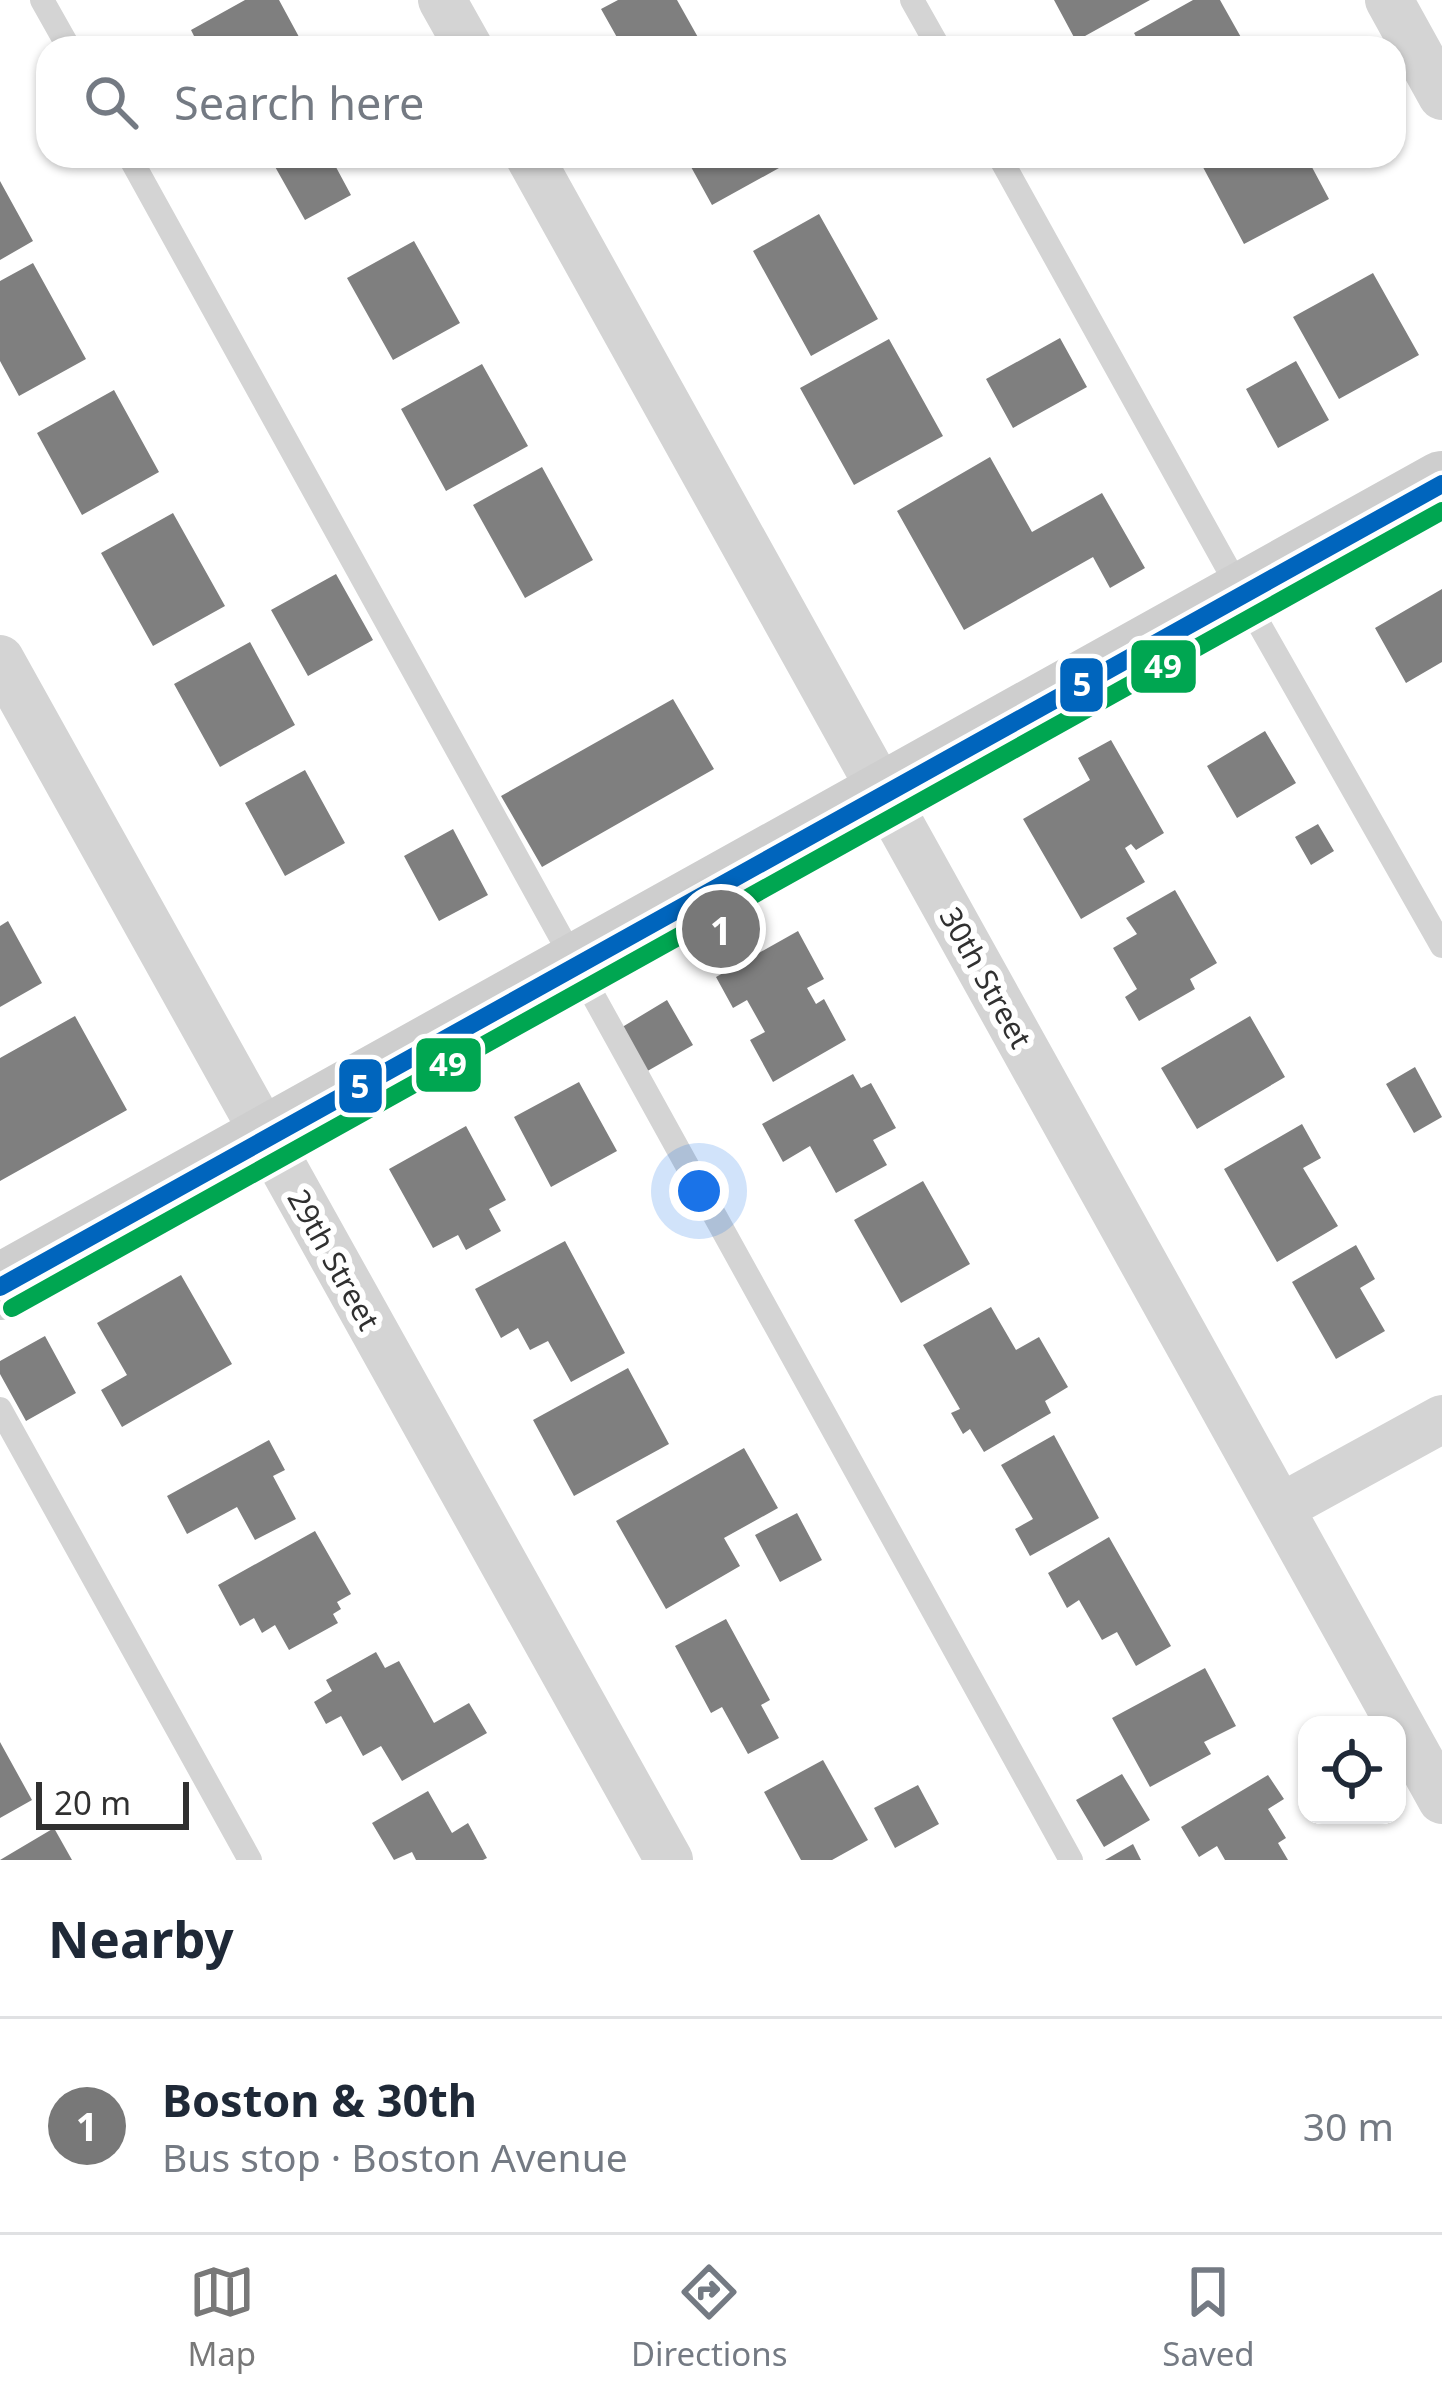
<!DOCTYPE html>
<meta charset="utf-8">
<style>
:root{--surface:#fff;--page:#f6f6f7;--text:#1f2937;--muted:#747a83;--line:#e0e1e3;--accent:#787878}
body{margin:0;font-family:"Noto Sans",sans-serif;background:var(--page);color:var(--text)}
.controls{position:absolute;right:36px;bottom:36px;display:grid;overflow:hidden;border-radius:24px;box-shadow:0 3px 9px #0004}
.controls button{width:108px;height:108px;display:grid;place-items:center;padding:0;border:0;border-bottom:3px solid var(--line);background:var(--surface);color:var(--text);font:60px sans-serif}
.scale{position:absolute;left:36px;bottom:30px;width:153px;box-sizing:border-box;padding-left:12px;border:6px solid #303030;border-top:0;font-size:33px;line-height:42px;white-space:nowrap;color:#303030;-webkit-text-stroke:9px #fff;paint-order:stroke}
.you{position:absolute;left:699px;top:1191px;width:42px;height:42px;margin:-30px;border:9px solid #fff;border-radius:50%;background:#1a73e8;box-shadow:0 0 0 18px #1a73e833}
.badge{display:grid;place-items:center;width:78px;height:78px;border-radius:50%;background:var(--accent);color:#fff;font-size:39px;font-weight:700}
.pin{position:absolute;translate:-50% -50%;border:6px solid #fff;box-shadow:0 3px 12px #0006}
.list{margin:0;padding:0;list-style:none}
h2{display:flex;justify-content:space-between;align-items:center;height:156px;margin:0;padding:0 48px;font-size:51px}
h2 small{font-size:39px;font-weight:400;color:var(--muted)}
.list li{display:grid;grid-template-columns:78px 1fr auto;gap:36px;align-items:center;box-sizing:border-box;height:216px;padding:0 48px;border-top:3px solid var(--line)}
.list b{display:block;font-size:45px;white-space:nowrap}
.list p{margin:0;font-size:39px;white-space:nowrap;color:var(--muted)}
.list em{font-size:39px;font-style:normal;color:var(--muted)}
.icon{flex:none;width:66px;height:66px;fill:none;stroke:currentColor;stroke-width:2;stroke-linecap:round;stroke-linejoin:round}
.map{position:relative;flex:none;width:1442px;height:1860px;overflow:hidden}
.search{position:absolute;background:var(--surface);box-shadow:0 3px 9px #0004;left:36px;right:36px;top:36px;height:132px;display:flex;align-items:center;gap:30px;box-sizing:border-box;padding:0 42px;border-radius:36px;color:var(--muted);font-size:45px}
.sheet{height:372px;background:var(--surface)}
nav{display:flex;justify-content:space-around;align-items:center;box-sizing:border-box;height:168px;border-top:3px solid var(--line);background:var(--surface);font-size:33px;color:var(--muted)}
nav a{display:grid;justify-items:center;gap:6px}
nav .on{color:var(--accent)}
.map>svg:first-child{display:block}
.building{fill:#7f7f7f}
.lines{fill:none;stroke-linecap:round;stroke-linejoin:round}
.lane{stroke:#d4d4d4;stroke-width:24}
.street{stroke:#d4d4d4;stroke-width:48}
.secondary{stroke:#cecece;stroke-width:66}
.bus-1-casing{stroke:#fff;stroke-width:27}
.bus-2-casing{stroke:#fff;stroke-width:27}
.bus-1{stroke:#0065bd;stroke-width:18}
.bus-2{stroke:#00a651;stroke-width:18}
.labels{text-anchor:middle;stroke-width:12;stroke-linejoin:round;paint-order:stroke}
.street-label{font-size:30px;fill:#303030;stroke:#fff}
.line-badge{stroke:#fff;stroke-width:4.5}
.badge-label{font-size:33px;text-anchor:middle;font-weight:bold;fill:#fff}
</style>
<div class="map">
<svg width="1442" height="1860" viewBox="0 0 1442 1860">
<rect width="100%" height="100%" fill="#fff"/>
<path class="building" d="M 245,0 L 279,0 L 305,48 L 200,48 L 191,30 Z
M 618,0 L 677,0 L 704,48 L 623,48 L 601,9 Z
M 1054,0 L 1150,0 L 1076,41 Z
M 1193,0 L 1220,0 L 1247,48 L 1142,48 L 1134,33 Z
M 269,156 L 330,156 L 351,195 L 305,220 Z
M 685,156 L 773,156 L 779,168 L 712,205 Z
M 1197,156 L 1306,156 L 1329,199 L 1244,244 Z
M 0,181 L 33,241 L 0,260 Z
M 819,214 L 878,319 L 811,356 L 753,251 Z
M 414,241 L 460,323 L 393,360 L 347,278 Z
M 33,263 L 86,359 L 19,396 L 0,361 L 0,281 Z
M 1373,273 L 1419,355 L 1339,399 L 1293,317 Z
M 1060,338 L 1087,387 L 1013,428 L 986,379 Z
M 889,339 L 943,436 L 854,485 L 800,388 Z
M 1296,361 L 1329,420 L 1278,448 L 1246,389 Z
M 482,364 L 528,446 L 446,491 L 401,409 Z
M 114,390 L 159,472 L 82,515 L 37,433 Z
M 990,457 L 1032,532 L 1102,493 L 1145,568 L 1110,588 L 1093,557 L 964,630 L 897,511 Z
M 542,467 L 593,560 L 525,598 L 473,505 Z
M 173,513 L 225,606 L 153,646 L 101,553 Z
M 336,574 L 373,640 L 308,676 L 271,610 Z
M 1442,589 L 1442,662 L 1406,683 L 1375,628 Z
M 250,642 L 295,725 L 220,767 L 174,684 Z
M 673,699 L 714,769 L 542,867 L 501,796 Z
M 1265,731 L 1296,783 L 1237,818 L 1207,766 Z
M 1111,740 L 1164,833 L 1136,850 L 1131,844 L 1125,848 L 1145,882 L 1081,919 L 1023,819 L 1090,780 L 1078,758 Z
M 305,770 L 345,843 L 285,876 L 245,803 Z
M 1318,824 L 1334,851 L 1311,865 L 1295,837 Z
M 453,829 L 488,895 L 439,921 L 404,856 Z
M 1175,890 L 1217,963 L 1190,979 L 1195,989 L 1139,1021 L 1125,997 L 1137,989 L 1113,948 L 1137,934 L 1126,918 Z
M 8,921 L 42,983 L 0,1007 L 0,926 Z
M 798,931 L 824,979 L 807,988 L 816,1004 L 824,999 L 846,1040 L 773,1082 L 750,1040 L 765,1032 L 747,1000 L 733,1008 L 716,977 Z
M 667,1000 L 693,1045 L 644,1073 L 619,1029 Z
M 75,1016 L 127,1110 L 0,1181 L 0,1058 Z
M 1250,1016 L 1285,1077 L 1197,1129 L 1161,1068 Z
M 1415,1067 L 1442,1117 L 1414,1133 L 1386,1084 Z
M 853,1074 L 861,1088 L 871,1083 L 896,1128 L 873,1140 L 887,1165 L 836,1193 L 810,1146 L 783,1162 L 762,1124 Z
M 579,1082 L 617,1151 L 551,1187 L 514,1117 Z
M 1302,1124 L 1321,1158 L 1303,1168 L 1338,1226 L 1277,1262 L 1224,1169 Z
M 466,1126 L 506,1200 L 489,1209 L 501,1231 L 466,1250 L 458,1235 L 433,1248 L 389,1169 Z
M 923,1181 L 970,1264 L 901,1303 L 854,1220 Z
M 565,1241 L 625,1353 L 571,1382 L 548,1341 L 530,1350 L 518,1328 L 501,1338 L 475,1289 Z
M 1356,1245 L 1375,1279 L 1360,1288 L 1385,1331 L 1336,1359 L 1292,1282 Z
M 181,1275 L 232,1364 L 122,1427 L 101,1390 L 127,1375 L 97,1323 Z
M 991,1307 L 1016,1350 L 1039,1337 L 1068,1387 L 1045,1401 L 1051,1413 L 984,1452 L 970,1429 L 963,1434 L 951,1413 L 960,1409 L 923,1345 Z
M 45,1336 L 76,1393 L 26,1421 L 0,1374 L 0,1361 Z
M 628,1368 L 669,1444 L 574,1496 L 533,1420 Z
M 1054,1435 L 1099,1518 L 1030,1556 L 1015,1529 L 1033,1519 L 1001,1465 Z
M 269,1440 L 285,1470 L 273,1476 L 296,1519 L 255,1540 L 237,1507 L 187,1534 L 167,1496 Z
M 744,1448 L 778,1508 L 724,1538 L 740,1566 L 666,1609 L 616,1521 Z
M 797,1513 L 822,1560 L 780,1582 L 755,1535 Z
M 315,1531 L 351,1594 L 337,1602 L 341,1609 L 333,1614 L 338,1623 L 289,1650 L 275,1625 L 262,1633 L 254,1618 L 240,1626 L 218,1585 Z
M 1109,1537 L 1171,1646 L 1136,1666 L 1117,1632 L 1102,1640 L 1079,1600 L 1067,1608 L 1048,1573 Z
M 726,1619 L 770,1700 L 761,1705 L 779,1738 L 748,1754 L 722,1707 L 711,1713 L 675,1646 Z
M 376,1652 L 385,1668 L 399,1661 L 434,1723 L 469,1703 L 487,1733 L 402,1781 L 381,1746 L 363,1756 L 341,1716 L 326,1724 L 314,1702 L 332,1691 L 326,1680 Z
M 1205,1668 L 1236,1726 L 1204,1742 L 1211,1754 L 1150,1787 L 1112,1718 Z
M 0,1742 L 32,1800 L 0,1818 Z
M 823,1760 L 868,1840 L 832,1860 L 801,1860 L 764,1792 Z
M 1122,1774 L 1150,1820 L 1104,1847 L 1076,1800 Z
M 1268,1775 L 1284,1799 L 1268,1809 L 1286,1838 L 1278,1843 L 1288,1860 L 1225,1860 L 1217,1846 L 1199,1857 L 1181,1827 Z
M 918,1785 L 939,1824 L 895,1848 L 874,1808 Z
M 428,1791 L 452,1833 L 468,1823 L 487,1858 L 483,1860 L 416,1860 L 412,1852 L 394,1860 L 372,1823 Z
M 54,1828 L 72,1860 L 0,1860 Z
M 1133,1844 L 1141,1860 L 1105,1860 Z"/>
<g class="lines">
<path class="lane" d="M 42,0 L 69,48
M 912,0 L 939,48
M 129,156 L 1071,1860
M 999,156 L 1242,594 L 1442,946
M 0,1409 L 250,1860"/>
<path class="street" d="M 442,0 L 469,48
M 1389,0 L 1442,96
M 529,156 L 1442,1800
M 0,659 L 669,1860
M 1280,1508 L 1442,1419"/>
<path class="secondary" d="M 0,1287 L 1442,484"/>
<g class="bus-1-casing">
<path id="bus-1" d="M 0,1287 L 1442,484"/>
</g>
<g class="bus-2-casing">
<path id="bus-2" d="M 12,1308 L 1442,511"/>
</g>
<use href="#bus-1" class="bus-1"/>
<use href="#bus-2" class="bus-2"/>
</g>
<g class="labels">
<g class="street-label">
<text transform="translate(985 978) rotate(61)" y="10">30th Street</text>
<text transform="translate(333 1260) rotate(61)" y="10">29th Street</text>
</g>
</g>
<g class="line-badge">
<rect x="1129" y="638" width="69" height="57" rx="12" fill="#00a651"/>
<rect x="1058" y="656" width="47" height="58" rx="12" fill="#0065bd"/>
<rect x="414" y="1036" width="69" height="58" rx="12" fill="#00a651"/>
<rect x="337" y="1057" width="47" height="58" rx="12" fill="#0065bd"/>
</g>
<g class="badge-label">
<text x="1163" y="678">49</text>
<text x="1082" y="696">5</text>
<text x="448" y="1076">49</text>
<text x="360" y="1098">5</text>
</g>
</svg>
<div class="controls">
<button><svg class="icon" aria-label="locate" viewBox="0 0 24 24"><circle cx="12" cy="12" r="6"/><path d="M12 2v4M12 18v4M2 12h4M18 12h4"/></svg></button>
</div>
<div class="scale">20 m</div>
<div class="you"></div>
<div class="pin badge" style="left:721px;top:929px">1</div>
<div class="search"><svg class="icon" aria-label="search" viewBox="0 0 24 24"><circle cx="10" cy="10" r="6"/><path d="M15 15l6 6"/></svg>Search here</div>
</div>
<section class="sheet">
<h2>Nearby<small></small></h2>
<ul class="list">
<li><span class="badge">1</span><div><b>Boston &amp; 30th</b><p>Bus stop · Boston Avenue</p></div><em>30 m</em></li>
</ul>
</section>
<nav>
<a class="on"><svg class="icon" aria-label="map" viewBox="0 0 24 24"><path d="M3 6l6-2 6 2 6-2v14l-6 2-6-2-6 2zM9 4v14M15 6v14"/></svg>Map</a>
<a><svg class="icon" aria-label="directions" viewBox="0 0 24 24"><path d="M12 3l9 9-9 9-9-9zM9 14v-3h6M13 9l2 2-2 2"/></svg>Directions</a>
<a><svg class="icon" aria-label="saved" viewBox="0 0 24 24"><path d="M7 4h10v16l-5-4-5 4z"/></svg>Saved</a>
</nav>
